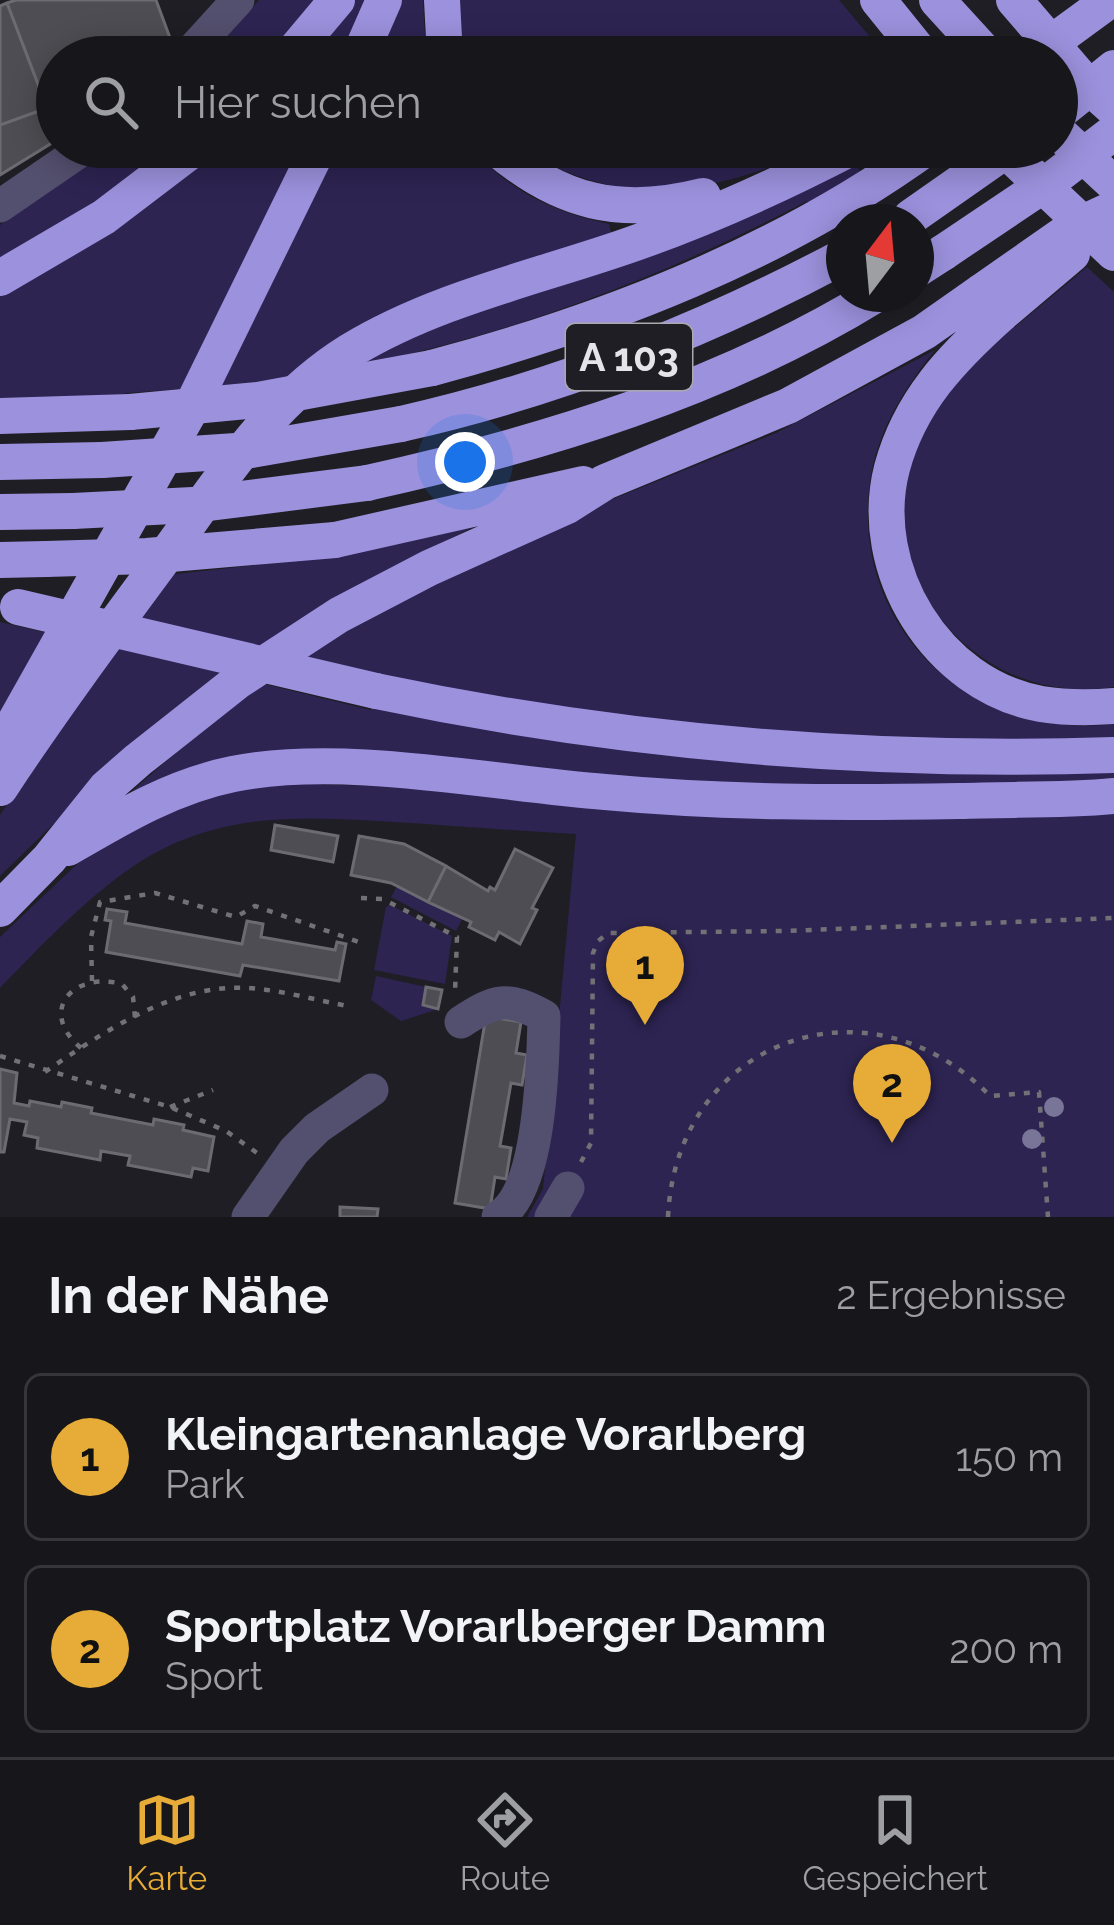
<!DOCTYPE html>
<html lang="de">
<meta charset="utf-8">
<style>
:root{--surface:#17161b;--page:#201f24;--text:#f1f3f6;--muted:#9e9fa3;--line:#36353a;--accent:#e7ac37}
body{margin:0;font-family:Raleway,sans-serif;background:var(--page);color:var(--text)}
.compass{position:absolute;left:826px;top:204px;width:108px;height:108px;border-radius:50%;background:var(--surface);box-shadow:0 6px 30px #0003;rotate:16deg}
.you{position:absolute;left:465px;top:462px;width:42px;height:42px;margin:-30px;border:9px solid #fff;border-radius:50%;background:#1a73e8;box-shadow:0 0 0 18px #1a73e833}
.badge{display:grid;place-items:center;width:78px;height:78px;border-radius:50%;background:var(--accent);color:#111;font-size:39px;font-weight:700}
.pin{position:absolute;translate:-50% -99px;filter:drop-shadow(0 3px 6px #0008)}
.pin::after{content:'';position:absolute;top:63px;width:42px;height:36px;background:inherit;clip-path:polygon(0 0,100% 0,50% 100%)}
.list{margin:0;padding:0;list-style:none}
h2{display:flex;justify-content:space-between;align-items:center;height:156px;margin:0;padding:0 48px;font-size:51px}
h2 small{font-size:39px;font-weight:400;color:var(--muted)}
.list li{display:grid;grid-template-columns:78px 1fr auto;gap:36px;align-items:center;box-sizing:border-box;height:168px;margin:0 24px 24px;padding:0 24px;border:3px solid var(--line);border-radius:18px}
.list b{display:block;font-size:45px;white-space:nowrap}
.list p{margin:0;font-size:39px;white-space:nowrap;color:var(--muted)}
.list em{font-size:39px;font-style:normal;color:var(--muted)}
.icon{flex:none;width:66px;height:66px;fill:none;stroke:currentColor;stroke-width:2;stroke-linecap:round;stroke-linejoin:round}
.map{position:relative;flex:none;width:1114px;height:1217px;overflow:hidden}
.search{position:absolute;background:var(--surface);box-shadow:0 6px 30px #0003;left:36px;right:36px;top:36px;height:132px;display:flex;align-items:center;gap:30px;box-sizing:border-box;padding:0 42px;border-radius:66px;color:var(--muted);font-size:45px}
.sheet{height:540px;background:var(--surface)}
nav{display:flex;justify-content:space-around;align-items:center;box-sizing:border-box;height:168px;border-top:3px solid var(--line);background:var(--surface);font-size:33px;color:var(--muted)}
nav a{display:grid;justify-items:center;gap:6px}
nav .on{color:var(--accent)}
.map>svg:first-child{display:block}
.green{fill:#2d2452}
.building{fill:#4d4d53;stroke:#6c6b72;stroke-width:3}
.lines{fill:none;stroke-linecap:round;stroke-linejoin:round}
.path{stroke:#727176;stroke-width:4.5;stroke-dasharray:6 9;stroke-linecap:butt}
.minor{stroke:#534f6e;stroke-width:33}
.highway{stroke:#9c91dd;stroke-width:36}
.highway-bridge{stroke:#9c91dd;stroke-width:36}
.tree{fill:#797599}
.labels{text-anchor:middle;stroke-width:12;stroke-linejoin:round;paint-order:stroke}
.shield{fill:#1f1e24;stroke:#aaa9ae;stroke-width:3}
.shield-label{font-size:39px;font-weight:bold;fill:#e5e5e9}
</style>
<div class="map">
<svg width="1114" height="1217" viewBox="0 0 1114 1217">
<rect width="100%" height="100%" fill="#1f1e24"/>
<path class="green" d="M 259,0 L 319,0 L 270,57 L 209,57 Z
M 355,0 L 371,0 L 346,57 L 308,57 Z
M 398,0 L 423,0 L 426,57 L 373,57 Z
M 459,0 L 839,0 L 887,57 L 463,57 Z
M 113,147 L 175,147 L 119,190 L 0,262 L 0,225 Z
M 219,147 L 305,147 L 182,389 L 125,393 L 124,398 L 0,400 L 0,294 L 178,182 Z
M 333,147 L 470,147 C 508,190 553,212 609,224 L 612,237 L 286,378 L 223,386 L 220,380 Z
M 520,147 L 821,147 C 713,193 624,214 520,147 Z
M 855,164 L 862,174 L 810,205 L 807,201 C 661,278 518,332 357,366 L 393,342 Z
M 1087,267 L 1114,292 L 1114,687 C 991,707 881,598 909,474 C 923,412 968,368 1011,324 L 1015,327 Z
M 935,350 C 904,389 877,431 870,482 C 850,628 971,741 1114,724 L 1114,739 C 1038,739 961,744 885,740 C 689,730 495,706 305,657 L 338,631 L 544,527 L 776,433 Z
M 473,527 L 351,590 L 117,762 L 0,876 L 0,815 L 167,575 L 326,557 Z
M 0,622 L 48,633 L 0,722 Z
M 264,684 L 371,710 L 375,706 L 1114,767 L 1114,779 L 847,790 L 535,775 L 142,792 L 139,788 L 132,791 L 201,731 Z
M 260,783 L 1114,804 L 1114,1217 L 527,1217 L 543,1189 L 576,834 C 521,831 466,827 411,823 C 310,817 217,807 128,870 C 81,903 40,947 0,988 L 0,937 L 91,851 L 158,811 Z
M 397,886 L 462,919 L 456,931 L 391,897 Z
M 390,905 L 452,936 L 445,984 L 374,970 L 386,907 Z
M 376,976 L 426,987 L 423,1005 L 438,1009 L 401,1021 L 371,1000 Z"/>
<path class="building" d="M 16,0 L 156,0 L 170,38 L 120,57 L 57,57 L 57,115 L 51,118 L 7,3 Z
M 7,3 L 47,108 L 0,125 L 0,6 Z
M 47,108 L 51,118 L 57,115 L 55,141 L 0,175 L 0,125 Z
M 275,825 L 338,836 L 333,862 L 271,850 Z
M 359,836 L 404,844 L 446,866 L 428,902 L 391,883 L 351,875 Z
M 515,849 L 553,868 L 532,908 L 537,910 L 520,944 L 499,932 L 495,940 L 469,927 L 471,922 L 428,902 L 446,866 L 488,891 L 490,887 L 495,890 Z
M 107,909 L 127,912 L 125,923 L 242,944 L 247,921 L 263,924 L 261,937 L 335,950 L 337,942 L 346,944 L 339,981 L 243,965 L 240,976 L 106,952 L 111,921 L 105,920 Z
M 426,987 L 442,990 L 438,1009 L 423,1005 Z
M 486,1016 L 521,1022 L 516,1053 L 527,1055 L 522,1085 L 511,1083 L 500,1146 L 511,1148 L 506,1179 L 495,1177 L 490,1209 L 455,1203 Z
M 0,1069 L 17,1073 L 14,1103 L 29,1106 L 30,1101 L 61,1107 L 62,1102 L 92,1108 L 91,1113 L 153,1125 L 154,1119 L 184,1125 L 183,1130 L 214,1137 L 208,1171 L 193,1168 L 191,1177 L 128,1165 L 130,1156 L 101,1151 L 100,1160 L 37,1148 L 38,1138 L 24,1135 L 27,1122 L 10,1119 L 4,1152 L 0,1152 Z
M 340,1207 L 378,1209 L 377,1217 L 340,1217 Z"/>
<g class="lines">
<path class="path" d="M 361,898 L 383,899 L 457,937 L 455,992
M 92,981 L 91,937 L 100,902 L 155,893 L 236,917 L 255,906 L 362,943
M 81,1048 C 37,1011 73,971 122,984 L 133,997 L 135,1018
M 0,1056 L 170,1107 L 226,1131 L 257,1153
M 45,1072 C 102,1033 174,983 248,988 C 281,990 315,1000 348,1006
M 170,1107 L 213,1090
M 581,1162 L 591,1143 L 593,953 L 598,941 L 608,933 L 785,931 L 1114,918
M 668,1217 C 676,1041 867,970 990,1096 L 1039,1092 L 1048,1217"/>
<path class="minor" d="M 186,57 L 238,0
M 0,206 L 86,147
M 461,1022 C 496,999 507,996 544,1016 C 543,1063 541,1192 498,1217
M 248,1217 L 294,1151 L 317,1128 L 372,1090
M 551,1217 L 568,1188"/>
<path class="highway" d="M 442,0 L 445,57
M 878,0 L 924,57
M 937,0 L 989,57
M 1014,0 L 1085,83 L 1114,109
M 289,57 L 337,0
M 359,57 L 384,0
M 1057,131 L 1114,184
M 495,147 C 560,203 620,217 703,196
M 1002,147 L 1114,253
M 916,270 L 944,252
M 0,278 L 104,217 L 196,147
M 1001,314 C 952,358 910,401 892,468 C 866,569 936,685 1041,704 C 1066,708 1089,708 1114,706
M 432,368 C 607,321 780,254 928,147
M 0,416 L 130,412
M 401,424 C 557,389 702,332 844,256
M 0,462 L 102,460
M 367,483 C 543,444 723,389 877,294
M 0,512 L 73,511
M 335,540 L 583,484
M 0,560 L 46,559
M 376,691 C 618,742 867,763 1114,755
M 3,743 L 187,416 L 319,147
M 0,788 C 50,712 104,639 158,566 C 215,489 266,403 350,351 C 432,301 530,279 621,248 C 701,221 778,186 853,147
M 68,848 C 121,817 173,786 233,774 C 344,752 491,783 605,792 C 723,803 841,803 959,801 C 1011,799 1063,801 1114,796
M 0,909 L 49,859 L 106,788 L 138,760 L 238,681 L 339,615 L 429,568 L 567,506 L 605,482 L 788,406 L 924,332 L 981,292"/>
<path class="highway-bridge" d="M 1032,57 L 1110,0
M 1057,114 L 1114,68
M 911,217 L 1011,147
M 944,252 L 1054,178 L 1114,132
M 981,292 L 1074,227 L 1106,212
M 1001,314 L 1072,254
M 130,412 L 258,400 L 432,368
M 102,460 L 251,450 L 401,424
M 73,511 L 193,505 L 367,483
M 46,559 L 147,556 L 335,540
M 18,607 L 376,691"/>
</g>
<g class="tree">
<circle cx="1054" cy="1107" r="10"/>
<circle cx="1032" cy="1139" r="10"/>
</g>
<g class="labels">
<rect class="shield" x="566" y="324" width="126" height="66" rx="9"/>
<g class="shield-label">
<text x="629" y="371">A 103</text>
</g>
</g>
</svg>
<svg class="compass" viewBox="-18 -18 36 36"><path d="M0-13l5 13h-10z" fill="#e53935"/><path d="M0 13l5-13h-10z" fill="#9e9fa3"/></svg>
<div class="you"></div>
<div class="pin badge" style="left:645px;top:1025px">1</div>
<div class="pin badge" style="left:892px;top:1143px">2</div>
<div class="search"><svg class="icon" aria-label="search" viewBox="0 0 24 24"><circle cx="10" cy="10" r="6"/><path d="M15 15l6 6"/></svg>Hier suchen</div>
</div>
<section class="sheet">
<h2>In der Nähe<small>2 Ergebnisse</small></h2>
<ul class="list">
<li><span class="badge">1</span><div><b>Kleingartenanlage Vorarlberg</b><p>Park</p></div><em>150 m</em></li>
<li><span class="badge">2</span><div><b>Sportplatz Vorarlberger Damm</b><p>Sport</p></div><em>200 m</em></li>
</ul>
</section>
<nav>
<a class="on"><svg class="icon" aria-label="map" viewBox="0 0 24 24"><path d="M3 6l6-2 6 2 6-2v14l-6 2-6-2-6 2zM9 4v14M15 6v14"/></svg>Karte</a>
<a><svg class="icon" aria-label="directions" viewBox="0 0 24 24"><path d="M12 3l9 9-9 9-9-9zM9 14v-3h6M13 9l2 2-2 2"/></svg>Route</a>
<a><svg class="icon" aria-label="saved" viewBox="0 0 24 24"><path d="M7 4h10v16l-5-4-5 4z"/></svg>Gespeichert</a>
</nav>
